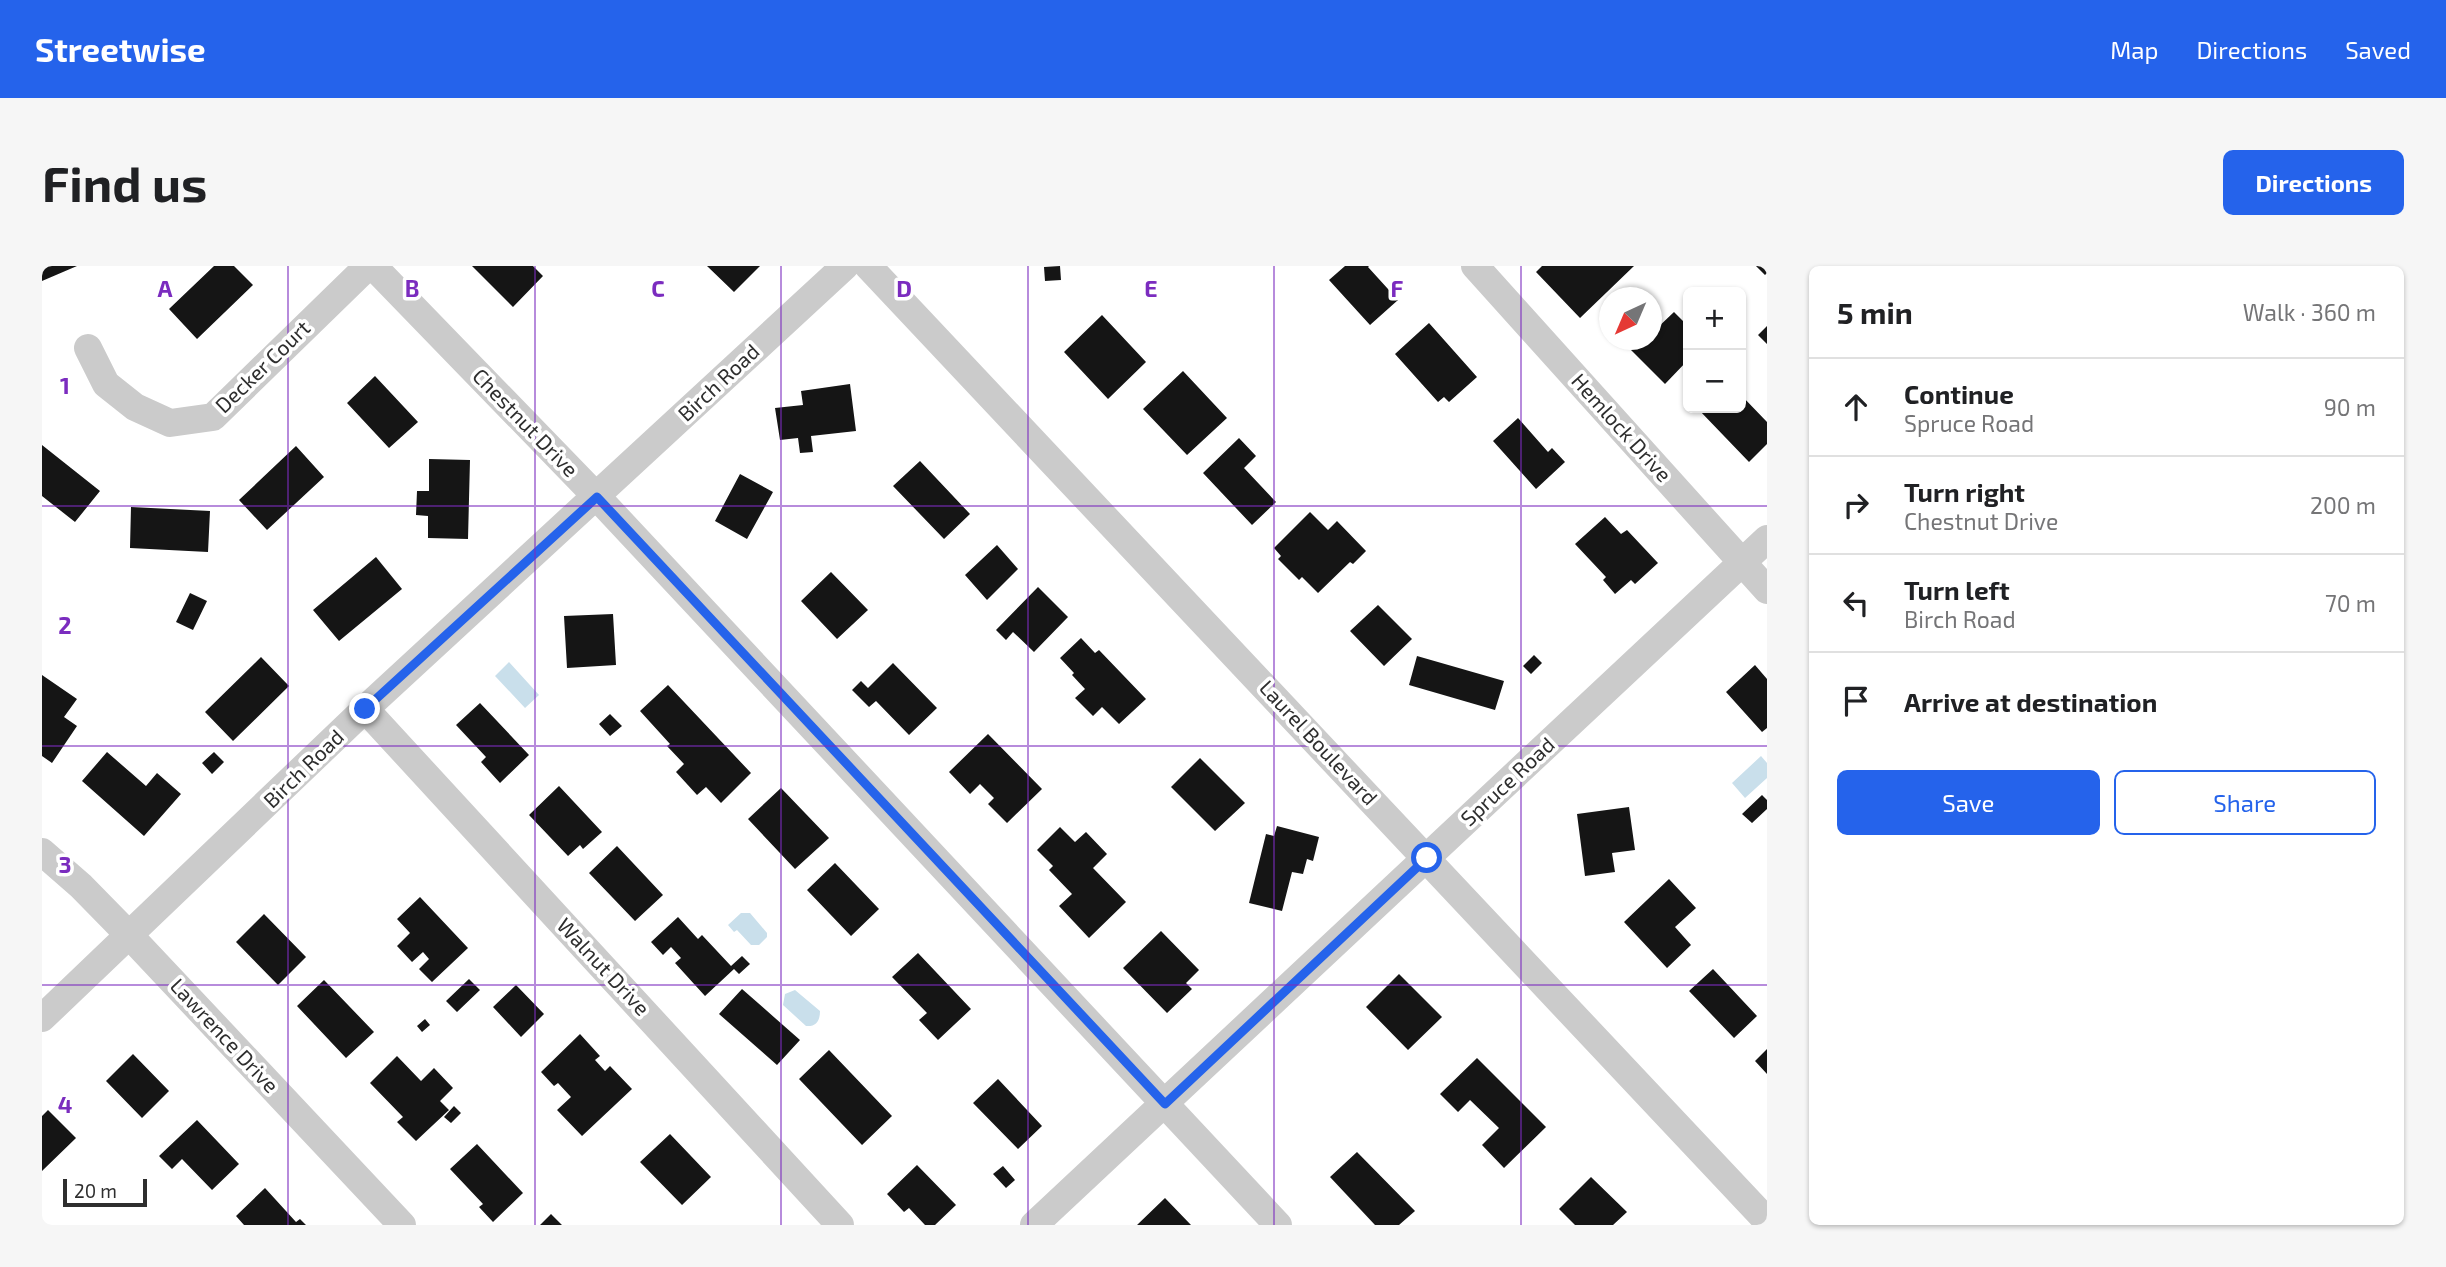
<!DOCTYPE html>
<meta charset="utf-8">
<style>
:root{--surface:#fff;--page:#f6f6f6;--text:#202124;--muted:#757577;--line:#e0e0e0;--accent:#2563eb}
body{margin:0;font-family:"Exo 2",sans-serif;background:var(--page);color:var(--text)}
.controls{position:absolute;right:21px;top:21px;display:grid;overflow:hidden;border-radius:10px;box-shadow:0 2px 5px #0004}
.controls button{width:63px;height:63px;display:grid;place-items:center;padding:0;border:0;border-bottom:2px solid var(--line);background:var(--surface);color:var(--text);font:35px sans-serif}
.compass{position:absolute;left:1557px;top:21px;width:63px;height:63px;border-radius:50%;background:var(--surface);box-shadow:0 2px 5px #0004;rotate:224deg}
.scale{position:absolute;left:21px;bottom:18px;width:84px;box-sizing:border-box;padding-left:7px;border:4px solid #2e2e2e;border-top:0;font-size:19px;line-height:24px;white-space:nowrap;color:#2e2e2e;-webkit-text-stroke:5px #fff;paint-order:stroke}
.stop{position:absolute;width:21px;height:21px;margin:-16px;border:5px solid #2563eb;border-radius:50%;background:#fff}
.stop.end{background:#2563eb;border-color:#fff;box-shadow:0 2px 7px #0008}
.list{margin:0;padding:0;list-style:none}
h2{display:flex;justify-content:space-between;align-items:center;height:91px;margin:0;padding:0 28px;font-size:30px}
h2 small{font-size:23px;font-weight:400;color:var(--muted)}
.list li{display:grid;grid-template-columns:46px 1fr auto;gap:21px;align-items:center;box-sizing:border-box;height:98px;padding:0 28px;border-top:2px solid var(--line)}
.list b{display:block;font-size:26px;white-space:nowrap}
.list p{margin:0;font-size:23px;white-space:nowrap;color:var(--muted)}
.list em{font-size:23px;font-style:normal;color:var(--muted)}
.actions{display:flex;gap:14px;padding:21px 28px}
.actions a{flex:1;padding:16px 0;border:2px solid var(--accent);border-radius:10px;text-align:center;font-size:24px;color:var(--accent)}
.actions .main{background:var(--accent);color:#fff}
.icon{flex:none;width:38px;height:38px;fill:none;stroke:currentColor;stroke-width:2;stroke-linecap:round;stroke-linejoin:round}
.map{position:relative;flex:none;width:1725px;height:959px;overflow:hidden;border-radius:10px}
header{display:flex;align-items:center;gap:42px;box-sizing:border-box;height:98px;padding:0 35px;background:var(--accent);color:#fff}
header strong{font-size:33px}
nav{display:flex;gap:38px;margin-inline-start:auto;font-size:24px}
.intro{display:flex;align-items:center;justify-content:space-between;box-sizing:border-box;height:168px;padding:0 42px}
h1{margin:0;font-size:49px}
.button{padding:18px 32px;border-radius:10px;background:var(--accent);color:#fff;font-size:24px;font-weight:700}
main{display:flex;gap:42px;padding:0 42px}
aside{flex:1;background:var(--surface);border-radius:10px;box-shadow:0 2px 5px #0004}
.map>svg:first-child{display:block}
.water{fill:#c9dfeb}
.building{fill:#151515}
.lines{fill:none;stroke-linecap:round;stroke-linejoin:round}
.minor{stroke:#cbcbcb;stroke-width:28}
.route{stroke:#2563eb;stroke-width:9}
.grid{fill:none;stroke:#7b2cbf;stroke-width:2;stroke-opacity:0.55}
.labels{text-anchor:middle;stroke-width:7;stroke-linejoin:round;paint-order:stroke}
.street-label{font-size:21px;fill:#2e2e2e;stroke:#fff}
.grid-label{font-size:23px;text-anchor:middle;font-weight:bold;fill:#7b2cbf;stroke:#fff;stroke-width:7;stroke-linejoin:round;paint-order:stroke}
</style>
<header>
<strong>Streetwise</strong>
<nav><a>Map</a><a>Directions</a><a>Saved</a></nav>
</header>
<div class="intro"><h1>Find us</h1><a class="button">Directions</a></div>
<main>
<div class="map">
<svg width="1725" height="959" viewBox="0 0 1725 959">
<rect width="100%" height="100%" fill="#fff"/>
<path class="water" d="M 467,396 L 497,429 L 483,442 L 453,410 Z
M 1719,490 L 1725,497 L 1725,512 L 1703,532 L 1690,517 Z
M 699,647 L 708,647 L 725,667 L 725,671 L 717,679 L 709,679 L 695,664 L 692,666 L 686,659 Z
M 753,724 L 778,745 C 778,755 774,761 764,760 L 741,739 L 743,728 Z"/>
<path class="building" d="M 0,0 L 35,0 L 0,15 Z
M 172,0 L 192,0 L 211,19 L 155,73 L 127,43 Z
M 430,0 L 491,0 L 501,10 L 471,41 Z
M 665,0 L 718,0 L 692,26 Z
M 1018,0 L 1019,14 L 1003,15 L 1002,1 Z
M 1303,0 L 1327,0 L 1326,1 L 1356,34 L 1328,59 L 1287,14 Z
M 1500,0 L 1592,0 L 1538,52 L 1494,6 Z
M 1714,0 L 1725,0 L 1725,7 L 1723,9 Z
M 1632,46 L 1646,60 L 1646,94 L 1623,118 L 1579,74 L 1610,74 L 1610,62 L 1612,65 Z
M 1060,49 L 1104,96 L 1066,133 L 1022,86 Z
M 1387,57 L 1435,111 L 1407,136 L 1402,131 L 1396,136 L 1353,88 Z
M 1725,60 L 1725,78 L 1716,69 Z
M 1141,105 L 1185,152 L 1145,189 L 1101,143 Z
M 333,110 L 376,156 L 347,182 L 305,137 Z
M 808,118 L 814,165 L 769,170 L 771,186 L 758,187 L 756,172 L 738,174 L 733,142 L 761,139 L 759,125 Z
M 1699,129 L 1725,156 L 1725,178 L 1707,196 L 1657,144 L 1660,142 L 1699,142 Z
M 1476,152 L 1506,186 L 1510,182 L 1523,196 L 1494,223 L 1451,175 Z
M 1197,172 L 1214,190 L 1202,202 L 1234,236 L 1210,259 L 1161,207 Z
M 0,179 L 58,225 L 33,256 L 0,230 Z
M 254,180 L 282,211 L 225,264 L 197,234 Z
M 387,193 L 428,194 L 426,273 L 386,272 L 386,250 L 374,249 L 375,225 L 387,225 Z
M 878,195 L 928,248 L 902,273 L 851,220 Z
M 698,208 L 731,226 L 705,273 L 673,255 Z
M 89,241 L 168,245 L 166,286 L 88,282 Z
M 1268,246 L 1286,264 L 1295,255 L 1324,285 L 1311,298 L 1308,296 L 1276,327 L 1260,311 L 1257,314 L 1236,293 L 1239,290 L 1232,282 Z
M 1563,251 L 1579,268 L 1585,264 L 1616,297 L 1593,318 L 1589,314 L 1573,328 L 1561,314 L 1564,311 L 1533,278 Z
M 955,279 L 976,303 L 945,334 L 923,309 Z
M 334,291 L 360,323 L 297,375 L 271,344 Z
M 789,306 L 826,344 L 795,373 L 759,335 Z
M 996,321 L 1026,351 L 992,386 L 971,366 L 964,374 L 954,364 Z
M 148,327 L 165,335 L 151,364 L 134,356 Z
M 1336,339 L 1370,373 L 1342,400 L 1308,365 Z
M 571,348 L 574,399 L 525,402 L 522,350 Z
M 1039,372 L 1053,387 L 1057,384 L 1104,433 L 1077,458 L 1060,441 L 1051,450 L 1033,432 L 1043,423 L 1030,409 L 1032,407 L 1018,392 Z
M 1492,389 L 1500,397 L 1489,408 L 1481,400 Z
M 1375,390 L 1462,415 L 1453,444 L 1367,419 Z
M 219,391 L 247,420 L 191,475 L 163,446 Z
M 851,397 L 895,442 L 867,469 L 834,435 L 827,441 L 810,424 L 819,415 L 826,422 Z
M 1713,399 L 1725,413 L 1725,462 L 1720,466 L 1684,426 Z
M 0,409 L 35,433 L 22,451 L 35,460 L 10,497 L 0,490 Z
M 626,419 L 709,507 L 679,537 L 664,521 L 655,529 L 634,506 L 642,498 L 625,480 L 628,478 L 598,445 Z
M 438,437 L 487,489 L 458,517 L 439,496 L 444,491 L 414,459 Z
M 568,448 L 580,460 L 568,470 L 557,458 Z
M 946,468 L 1000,523 L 965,557 L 946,538 L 952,532 L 938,518 L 928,528 L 907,506 Z
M 65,486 L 104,520 L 115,507 L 139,528 L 102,570 L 40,515 Z
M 172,486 L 182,496 L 170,508 L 160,497 Z
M 1158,492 L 1203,537 L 1173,565 L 1129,521 Z
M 517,520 L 560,566 L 541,583 L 538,579 L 526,590 L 487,549 Z
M 739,522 L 787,572 L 753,603 L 706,553 Z
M 1720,529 L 1725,534 L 1725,543 L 1710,557 L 1700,548 Z
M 1587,541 L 1593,584 L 1570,587 L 1573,606 L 1543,610 L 1535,548 Z
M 1235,560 L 1277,571 L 1271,595 L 1265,593 L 1261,608 L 1250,606 L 1240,645 L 1207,637 L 1224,568 L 1232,570 Z
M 1018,561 L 1033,576 L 1044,566 L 1065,588 L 1051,602 L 1084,636 L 1047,672 L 1017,640 L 1030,628 L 1007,604 L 1011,600 L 995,584 Z
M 575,580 L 621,629 L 593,655 L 547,607 Z
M 793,597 L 837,643 L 809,670 L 765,624 Z
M 1627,613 L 1654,642 L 1633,661 L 1649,679 L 1625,702 L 1582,656 Z
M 378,631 L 426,682 L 390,716 L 377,703 L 387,693 L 381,686 L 370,696 L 355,680 L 368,667 L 355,653 Z
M 222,648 L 264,691 L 236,719 L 194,676 Z
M 636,651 L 656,673 L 660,669 L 689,700 L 700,690 L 708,698 L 697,708 L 692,703 L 663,730 L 633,697 L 639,692 L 629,681 L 621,689 L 609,676 Z
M 1119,665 L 1157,704 L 1144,717 L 1150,723 L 1125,747 L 1081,702 Z
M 876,687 L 929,743 L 896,774 L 877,754 L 885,747 L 850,711 Z
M 1671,703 L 1715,750 L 1692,772 L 1647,725 Z
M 1357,708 L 1400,751 L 1366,784 L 1324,741 Z
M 427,713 L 438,724 L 415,746 L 404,735 Z
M 282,714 L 332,766 L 304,792 L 255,740 Z
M 474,719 L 502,748 L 479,771 L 451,741 Z
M 700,723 L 758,774 L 735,799 L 677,748 Z
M 383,753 L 388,759 L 380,766 L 375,760 Z
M 538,768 L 558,790 L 553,794 L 563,805 L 568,800 L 590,823 L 540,870 L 515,844 L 529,831 L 516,817 L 512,820 L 499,806 Z
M 1725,783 L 1725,808 L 1713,795 Z
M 787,784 L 850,850 L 820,879 L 757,813 Z
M 91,788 L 127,825 L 100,852 L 64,815 Z
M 355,790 L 379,815 L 392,802 L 411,822 L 398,835 L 407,844 L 374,875 L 355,856 L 361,851 L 328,817 Z
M 1435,792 L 1504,861 L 1462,902 L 1440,879 L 1457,862 L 1428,834 L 1416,846 L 1398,828 Z
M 956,813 L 1000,860 L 976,883 L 931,837 Z
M 412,840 L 419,847 L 409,857 L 402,851 Z
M 6,844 L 34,872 L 0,905 L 0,850 Z
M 155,854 L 197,898 L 170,924 L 140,893 L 130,903 L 117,890 Z
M 628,868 L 669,911 L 640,939 L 598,896 Z
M 435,878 L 481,927 L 451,956 L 437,941 L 441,938 L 408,903 Z
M 1315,886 L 1373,945 L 1357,959 L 1333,959 L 1288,911 Z
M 875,899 L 914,939 L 893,959 L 883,959 L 867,942 L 862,946 L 845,928 Z
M 961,900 L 973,914 L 964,922 L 951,908 Z
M 1549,911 L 1585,946 L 1571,959 L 1533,959 L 1517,943 Z
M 223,922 L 254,956 L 258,953 L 264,959 L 202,959 L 194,950 Z
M 1123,932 L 1149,959 L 1095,959 Z
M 509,948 L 520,959 L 498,959 Z"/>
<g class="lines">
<path class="minor" d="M 331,0 L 555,231 L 1236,959
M 826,0 L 1725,955
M 1433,0 L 1725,324
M 46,82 L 64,118 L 93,141 L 128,157 L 171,151 L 326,0
M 323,443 L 798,959
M 0,586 L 39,620 L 88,670 L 360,959
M 0,752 L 323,443 L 803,0
M 992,959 L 1725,273"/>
</g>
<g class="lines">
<path class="route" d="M 323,443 L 555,231 L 1123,838 L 1385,592"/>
</g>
<path class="grid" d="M 246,0 L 246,959M 493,0 L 493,959M 739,0 L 739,959M 986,0 L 986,959M 1232,0 L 1232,959M 1479,0 L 1479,959M 0,240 L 1725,240M 0,480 L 1725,480M 0,719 L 1725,719"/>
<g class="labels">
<g class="street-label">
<text transform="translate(221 101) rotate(-44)" y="7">Decker Court</text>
<text transform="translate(677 117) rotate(-43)" y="7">Birch Road</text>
<text transform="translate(483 157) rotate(46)" y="7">Chestnut Drive</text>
<text transform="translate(1579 162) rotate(48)" y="7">Hemlock Drive</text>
<text transform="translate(1276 477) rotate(47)" y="7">Laurel Boulevard</text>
<text transform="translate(262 503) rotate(-44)" y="7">Birch Road</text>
<text transform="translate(1466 516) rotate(-43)" y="7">Spruce Road</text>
<text transform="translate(561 701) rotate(47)" y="7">Walnut Drive</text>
<text transform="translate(182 770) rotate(47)" y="7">Lawrence Drive</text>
</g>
</g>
<g class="grid-label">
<text x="123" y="31">A</text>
<text x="370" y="31">B</text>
<text x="616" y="31">C</text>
<text x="862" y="31">D</text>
<text x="1109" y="31">E</text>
<text x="1355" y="31">F</text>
<text x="23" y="128">1</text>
<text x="23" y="368">2</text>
<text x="23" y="607">3</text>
<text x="23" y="847">4</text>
</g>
</svg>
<div class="controls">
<button>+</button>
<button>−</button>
</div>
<svg class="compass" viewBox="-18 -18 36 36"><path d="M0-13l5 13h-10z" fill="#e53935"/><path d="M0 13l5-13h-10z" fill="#757577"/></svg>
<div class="scale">20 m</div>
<div class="stop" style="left:1385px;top:592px"></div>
<div class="stop end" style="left:323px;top:443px"></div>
</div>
<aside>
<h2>5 min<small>Walk · 360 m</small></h2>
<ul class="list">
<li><svg class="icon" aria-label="ahead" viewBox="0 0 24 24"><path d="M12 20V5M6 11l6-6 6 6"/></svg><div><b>Continue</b><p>Spruce Road</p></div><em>90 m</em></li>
<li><svg class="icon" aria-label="right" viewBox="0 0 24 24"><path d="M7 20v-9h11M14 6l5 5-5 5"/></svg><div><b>Turn right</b><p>Chestnut Drive</p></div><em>200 m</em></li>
<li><svg class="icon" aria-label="left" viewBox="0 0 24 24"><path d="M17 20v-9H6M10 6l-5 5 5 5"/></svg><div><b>Turn left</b><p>Birch Road</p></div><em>70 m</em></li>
<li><svg class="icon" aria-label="arrive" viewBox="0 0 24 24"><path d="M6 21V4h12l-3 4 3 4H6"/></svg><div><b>Arrive at destination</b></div></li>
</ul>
<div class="actions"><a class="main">Save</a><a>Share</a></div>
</aside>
</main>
